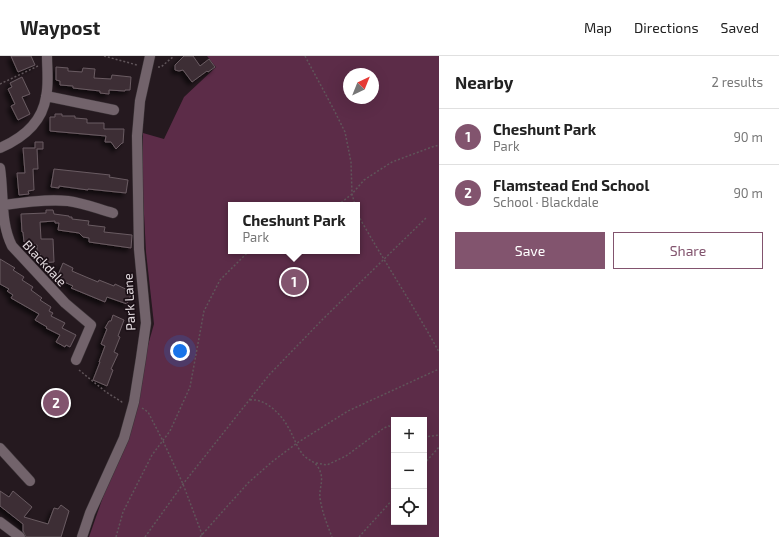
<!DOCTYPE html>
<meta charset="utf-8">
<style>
:root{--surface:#fff;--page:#f2f2f2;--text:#222;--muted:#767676;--line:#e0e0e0;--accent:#82546e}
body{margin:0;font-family:"Exo 2",sans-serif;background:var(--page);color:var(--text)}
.controls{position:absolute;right:12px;bottom:12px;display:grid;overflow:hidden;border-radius:0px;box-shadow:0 4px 16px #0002}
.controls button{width:36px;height:36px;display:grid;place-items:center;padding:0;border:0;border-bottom:1px solid var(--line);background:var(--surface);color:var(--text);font:20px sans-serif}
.compass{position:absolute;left:343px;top:12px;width:36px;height:36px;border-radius:50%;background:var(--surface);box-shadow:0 4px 16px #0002;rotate:43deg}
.you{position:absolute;left:180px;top:295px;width:14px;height:14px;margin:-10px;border:3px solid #fff;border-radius:50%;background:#1a73e8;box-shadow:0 0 0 6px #1a73e833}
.badge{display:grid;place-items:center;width:26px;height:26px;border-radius:50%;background:var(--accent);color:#fff;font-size:13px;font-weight:700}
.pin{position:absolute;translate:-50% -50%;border:2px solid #fff;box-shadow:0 1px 4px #0006}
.popup{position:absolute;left:228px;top:146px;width:132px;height:52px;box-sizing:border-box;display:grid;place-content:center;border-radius:0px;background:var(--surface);filter:drop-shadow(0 1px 3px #0005);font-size:13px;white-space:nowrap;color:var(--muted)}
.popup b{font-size:15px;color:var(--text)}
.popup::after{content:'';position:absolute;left:50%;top:100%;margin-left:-8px;border:8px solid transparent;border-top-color:var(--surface)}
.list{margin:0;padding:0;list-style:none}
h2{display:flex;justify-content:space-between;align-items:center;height:52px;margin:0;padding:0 16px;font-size:17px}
h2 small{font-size:13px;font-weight:400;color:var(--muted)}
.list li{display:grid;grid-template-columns:26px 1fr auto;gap:12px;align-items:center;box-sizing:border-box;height:56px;padding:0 16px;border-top:1px solid var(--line)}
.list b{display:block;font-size:15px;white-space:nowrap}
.list p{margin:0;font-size:13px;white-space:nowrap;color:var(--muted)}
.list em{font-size:13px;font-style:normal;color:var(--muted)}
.actions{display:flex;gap:8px;padding:12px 16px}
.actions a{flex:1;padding:9px 0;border:1px solid var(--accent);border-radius:0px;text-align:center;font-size:14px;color:var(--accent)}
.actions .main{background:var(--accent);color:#fff}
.icon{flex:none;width:22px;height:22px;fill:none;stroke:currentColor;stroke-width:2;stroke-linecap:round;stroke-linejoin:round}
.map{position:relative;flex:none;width:439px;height:481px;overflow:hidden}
header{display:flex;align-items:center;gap:24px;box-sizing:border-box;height:56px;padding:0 20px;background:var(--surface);border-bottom:1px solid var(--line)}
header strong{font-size:19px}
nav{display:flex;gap:22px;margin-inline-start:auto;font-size:14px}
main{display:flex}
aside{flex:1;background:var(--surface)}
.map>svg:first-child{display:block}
.green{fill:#5c2c48;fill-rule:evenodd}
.building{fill:#3c2f35;stroke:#6a5b62;filter:url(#shadow)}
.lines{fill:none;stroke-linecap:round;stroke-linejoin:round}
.minor-casing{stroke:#3c3438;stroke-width:11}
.path{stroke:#60555a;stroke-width:1.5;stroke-dasharray:2 2;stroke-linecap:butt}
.minor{stroke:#72636b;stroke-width:10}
.labels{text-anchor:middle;stroke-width:3.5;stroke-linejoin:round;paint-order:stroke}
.street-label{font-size:13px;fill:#e4dce0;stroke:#1b1016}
</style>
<header>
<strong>Waypost</strong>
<nav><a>Map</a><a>Directions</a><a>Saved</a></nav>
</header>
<main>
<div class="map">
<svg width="439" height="481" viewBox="0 0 439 481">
<defs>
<filter id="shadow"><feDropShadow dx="-3.5" dy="3.5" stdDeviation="2" flood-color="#0009"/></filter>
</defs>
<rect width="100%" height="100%" fill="#25191f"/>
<path class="green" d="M 207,0 L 439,0 L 439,481 L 89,481 L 141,332 L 148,289 L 154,268 L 146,196 L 142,120 L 143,77 L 164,83 L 184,41 L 216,11 ZM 349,18 L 373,18 L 373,42 L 349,42 ZM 231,149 L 357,149 L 357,195 L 231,195 ZM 394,364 L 424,364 L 424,466 L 394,466 Z"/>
<path class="building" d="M 11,0 L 31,0 L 35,9 L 18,16 Z
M 184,0 L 193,0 L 200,10 L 209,3 L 215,11 L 208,16 L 207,15 L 192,26 L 183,14 L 179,15 L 175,14 L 175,9 Z
M 56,11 L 68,12 L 68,15 L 82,16 L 83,12 L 95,13 L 94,22 L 111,23 L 112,19 L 131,21 L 130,34 L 125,34 L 125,35 L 109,34 L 109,38 L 100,37 L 100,35 L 73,32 L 73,30 L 60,29 L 60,25 L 56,24 Z
M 22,21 L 30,38 L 22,41 L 30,58 L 18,64 L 11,50 L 15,48 L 8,33 L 12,31 L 10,27 Z
M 55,58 L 62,58 L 62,60 L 75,60 L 75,62 L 87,63 L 87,67 L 104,67 L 104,73 L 124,73 L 123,87 L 122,87 L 116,93 L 111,86 L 105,86 L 106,80 L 50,75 L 50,61 L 55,61 Z
M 35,86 L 43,86 L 43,93 L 37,93 L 38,113 L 33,113 L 34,134 L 28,135 L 29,138 L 19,139 L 17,117 L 25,117 L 23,92 L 35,92 Z
M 54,113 L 110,119 L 109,121 L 128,124 L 126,137 L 88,133 L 88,134 L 59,130 L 59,132 L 51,131 Z
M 46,154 L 53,154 L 54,158 L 69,160 L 69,161 L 72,161 L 72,163 L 89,165 L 88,169 L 105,171 L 104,176 L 132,179 L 131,192 L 89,186 L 89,182 L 83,181 L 79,177 L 58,174 L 59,167 L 55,167 L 55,165 L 40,166 L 41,183 L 53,183 L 54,206 L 41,207 L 40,198 L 37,198 L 37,189 L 28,190 L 27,186 L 24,186 L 23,176 L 22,176 L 21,158 L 46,157 Z
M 0,203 L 15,212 L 13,214 L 24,221 L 22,224 L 33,231 L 31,234 L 42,242 L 40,244 L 51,251 L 49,255 L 53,257 L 51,260 L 65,267 L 62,272 L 76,279 L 70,291 L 66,289 L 65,291 L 56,286 L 60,279 L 46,272 L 47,271 L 35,264 L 39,258 L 11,242 L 13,239 L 7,235 L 9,233 L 0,228 Z
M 63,207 L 73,212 L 72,215 L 86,221 L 98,226 L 99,224 L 114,230 L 115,228 L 132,236 L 127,248 L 107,241 L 105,246 L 71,232 L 73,230 L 60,224 L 62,221 L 58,219 Z
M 113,259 L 124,264 L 118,280 L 120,281 L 114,296 L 118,298 L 111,313 L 113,314 L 107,330 L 93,324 L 100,306 L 99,306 L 105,290 L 101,288 L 107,273 L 105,272 L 109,265 L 111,265 Z
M 0,435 L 9,441 L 13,435 L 32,451 L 24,461 L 48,468 L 54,452 L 58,453 L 61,449 L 69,455 L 61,481 L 26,481 L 23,475 L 23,468 L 0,450 Z"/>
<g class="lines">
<g class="minor-casing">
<path id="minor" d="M 46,40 L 114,54
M 0,92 C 23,82 42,67 46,41 C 49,28 47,13 47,0
M 0,112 C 4,138 0,166 12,190 L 65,247 L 91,269 L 76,304
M 4,149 C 25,146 47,143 68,145 C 84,147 98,153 113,157
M 0,392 L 30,425
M 0,466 L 20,481
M 82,481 L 90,457 L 124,382 L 134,346 L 141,302 L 146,267 L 139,193 L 137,80 L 140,45 L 150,0"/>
</g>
<path class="path" d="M 104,0 L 137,9
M 305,0 L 333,52 L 345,76 L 351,106 L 352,138 L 355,149
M 158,11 L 161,11 L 174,0
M 0,28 L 38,10
M 338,149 L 352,138 L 364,124 L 392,106 L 432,91 L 439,89
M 357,155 L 359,161 C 385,207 414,250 439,296
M 79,314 L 106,336 L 122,346 L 124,346
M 250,344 C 265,342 281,358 288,371 C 293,379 296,389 301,396 C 307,406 317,403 321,418 C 323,426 319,434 320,442 C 322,456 327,468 332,481
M 142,352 L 148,356 L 163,385 L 183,428 L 203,481
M 424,381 L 439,379
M 316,407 L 327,409 L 346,400 L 384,372 L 389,370 L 394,373
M 424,408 L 439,391
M 116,481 L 123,456 L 152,399 L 170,375 L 190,331 L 204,255 L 220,224 L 246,198 L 251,195
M 145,481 L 183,428 L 269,319 L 323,263 L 427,161
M 200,481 L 248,427 L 273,405 L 297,387 L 348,355 L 439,313
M 359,481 L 394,442"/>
<use href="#minor" class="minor"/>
</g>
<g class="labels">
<g class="street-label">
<text transform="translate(45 207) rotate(47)" y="5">Blackdale</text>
<text transform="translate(129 246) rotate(-93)" y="5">Park Lane</text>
</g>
</g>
</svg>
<div class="controls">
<button>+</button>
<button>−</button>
<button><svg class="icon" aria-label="locate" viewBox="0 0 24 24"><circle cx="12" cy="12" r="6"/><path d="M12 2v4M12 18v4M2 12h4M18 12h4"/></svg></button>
</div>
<svg class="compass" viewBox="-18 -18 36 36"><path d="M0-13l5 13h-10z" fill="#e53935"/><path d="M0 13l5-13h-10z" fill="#767676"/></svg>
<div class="you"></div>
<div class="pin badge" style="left:294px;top:226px">1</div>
<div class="popup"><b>Cheshunt Park</b>Park</div>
<div class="pin badge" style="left:56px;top:347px">2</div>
</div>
<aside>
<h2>Nearby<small>2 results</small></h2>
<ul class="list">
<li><span class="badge">1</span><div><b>Cheshunt Park</b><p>Park</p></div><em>90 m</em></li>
<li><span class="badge">2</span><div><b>Flamstead End School</b><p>School · Blackdale</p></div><em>90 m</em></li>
</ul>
<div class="actions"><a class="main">Save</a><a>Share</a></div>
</aside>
</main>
